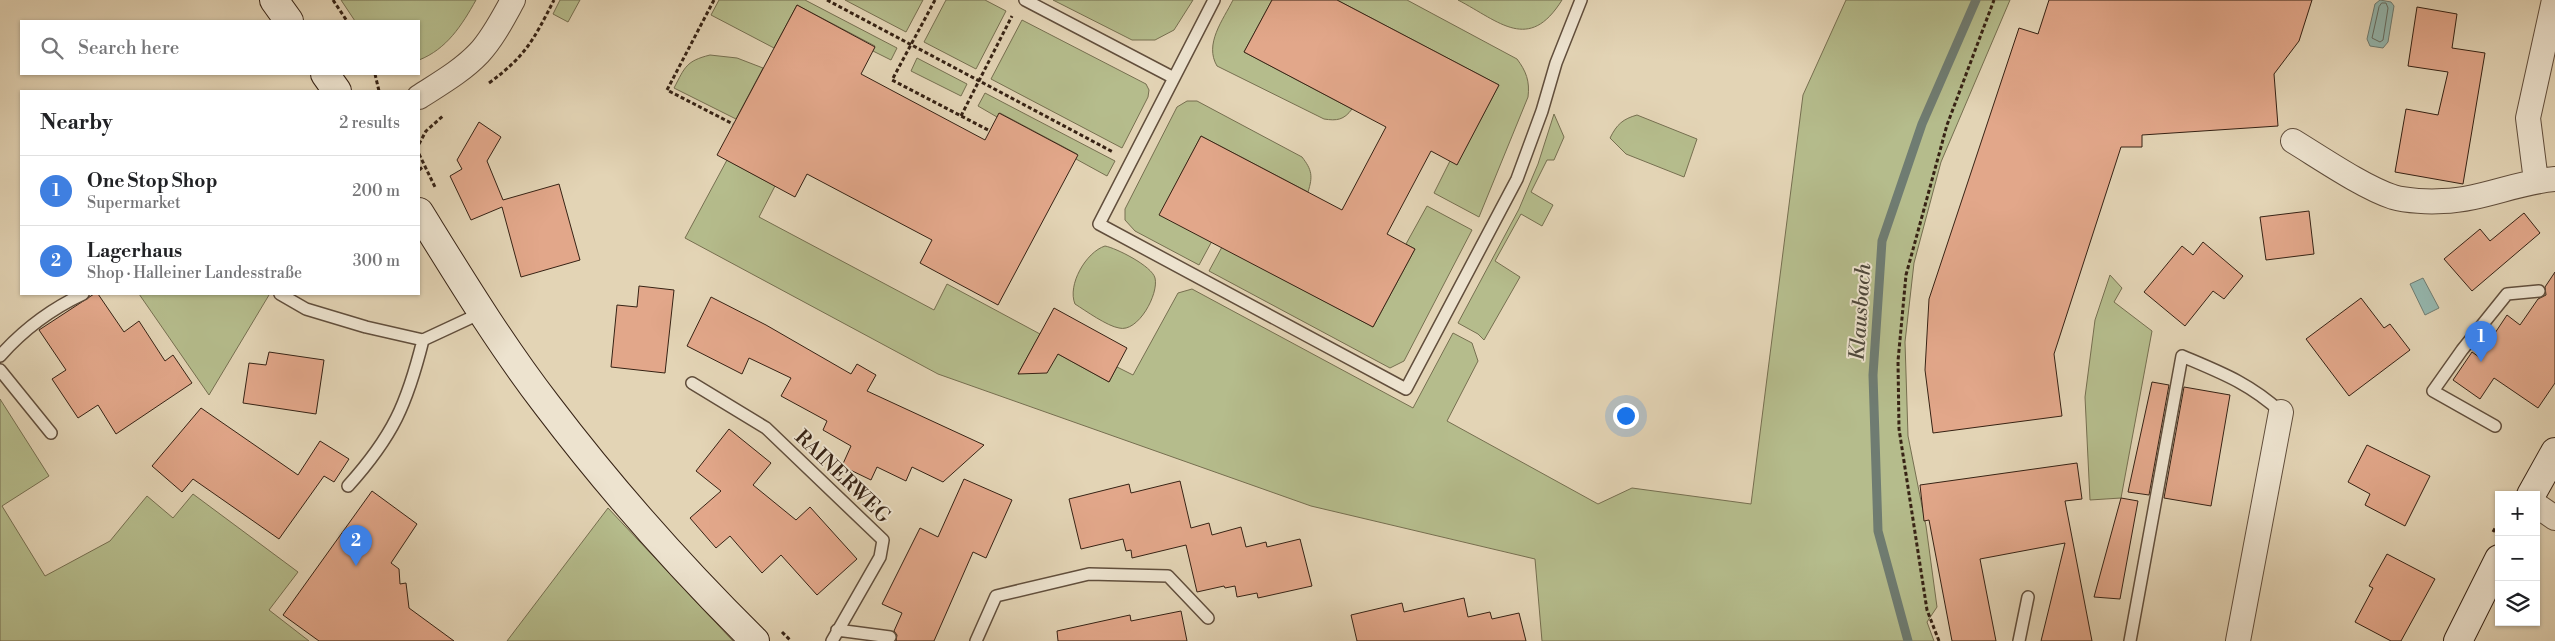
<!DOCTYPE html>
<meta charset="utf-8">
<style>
:root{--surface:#fff;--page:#f2f2f2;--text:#202124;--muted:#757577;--line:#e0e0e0;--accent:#8f2418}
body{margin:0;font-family:"Libre Bodoni",serif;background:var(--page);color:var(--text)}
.controls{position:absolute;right:15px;bottom:15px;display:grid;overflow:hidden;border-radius:0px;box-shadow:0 1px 4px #0004}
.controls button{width:45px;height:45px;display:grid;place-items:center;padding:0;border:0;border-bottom:1px solid var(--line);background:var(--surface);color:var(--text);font:25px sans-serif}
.you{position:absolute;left:1625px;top:415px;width:18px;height:18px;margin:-12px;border:4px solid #fff;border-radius:50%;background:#1a73e8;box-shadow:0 0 0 8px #1a73e833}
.badge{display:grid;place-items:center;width:32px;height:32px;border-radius:50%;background:var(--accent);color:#fff;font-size:16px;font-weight:700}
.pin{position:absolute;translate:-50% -41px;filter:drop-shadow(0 1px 2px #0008)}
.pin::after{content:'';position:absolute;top:26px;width:18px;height:15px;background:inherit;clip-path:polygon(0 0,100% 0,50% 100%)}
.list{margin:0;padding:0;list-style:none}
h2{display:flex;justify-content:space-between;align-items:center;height:65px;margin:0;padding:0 20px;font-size:21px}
h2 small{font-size:16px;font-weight:400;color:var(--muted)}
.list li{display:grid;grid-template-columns:32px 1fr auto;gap:15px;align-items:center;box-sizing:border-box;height:70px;padding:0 20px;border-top:1px solid var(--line)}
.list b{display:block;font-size:19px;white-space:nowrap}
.list p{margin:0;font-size:16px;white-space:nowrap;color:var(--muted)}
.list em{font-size:16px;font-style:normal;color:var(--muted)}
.icon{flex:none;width:28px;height:28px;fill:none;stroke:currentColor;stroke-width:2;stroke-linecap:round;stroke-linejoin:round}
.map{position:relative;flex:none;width:2555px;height:641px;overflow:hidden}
.search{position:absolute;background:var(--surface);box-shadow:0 1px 4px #0004;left:20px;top:20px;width:400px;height:55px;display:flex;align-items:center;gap:12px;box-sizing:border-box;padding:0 18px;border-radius:0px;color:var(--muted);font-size:19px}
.panel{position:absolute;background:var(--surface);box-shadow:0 1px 4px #0004;left:20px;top:90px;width:400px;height:205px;border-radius:0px}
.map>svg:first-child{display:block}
.green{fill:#b5bc8c;stroke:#766f50}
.water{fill:#95b8b0;stroke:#6f7c72}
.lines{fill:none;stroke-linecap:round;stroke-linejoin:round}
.shore{stroke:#666d62;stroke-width:1}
.stream{stroke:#6f7c72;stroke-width:9}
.building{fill:#e2a78a;stroke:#362214}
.lane-casing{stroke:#614e3c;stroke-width:14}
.street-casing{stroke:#614e3c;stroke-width:26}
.secondary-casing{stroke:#362214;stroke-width:30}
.path{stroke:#362214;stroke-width:3;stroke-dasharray:4 2.5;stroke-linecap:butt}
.lane{stroke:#ede3cf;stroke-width:11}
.street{stroke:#ede3cf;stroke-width:24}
.secondary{stroke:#ede3cf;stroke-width:28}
.labels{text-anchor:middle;stroke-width:4;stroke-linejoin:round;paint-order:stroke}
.street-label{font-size:20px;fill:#362214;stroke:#ede3cf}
.water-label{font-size:21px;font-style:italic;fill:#4e483b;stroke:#ede3cf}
</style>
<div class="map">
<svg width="2555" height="641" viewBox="0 0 2555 641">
<rect width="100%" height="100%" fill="#e3d4b5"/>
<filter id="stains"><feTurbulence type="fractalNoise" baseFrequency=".004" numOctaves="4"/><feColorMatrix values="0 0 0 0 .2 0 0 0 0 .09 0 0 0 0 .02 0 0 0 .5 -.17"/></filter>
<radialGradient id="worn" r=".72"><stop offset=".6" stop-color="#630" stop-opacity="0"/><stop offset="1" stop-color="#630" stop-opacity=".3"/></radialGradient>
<path class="green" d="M 341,0 L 476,0 C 462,25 447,49 419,60 L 419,21 L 355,21 Z
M 560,0 L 580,0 L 568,22 L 553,14 Z
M 719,0 L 805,0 L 897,48 L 891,60 L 873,51 L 875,46 L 797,5 L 774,48 L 711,15 Z
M 845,0 L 923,0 L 906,32 Z
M 946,0 L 985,0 L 1006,11 L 976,69 L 924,42 Z
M 1053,0 L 1193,0 L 1174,30 L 1155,40 L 1132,40 Z
M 1233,0 L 1272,0 L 1244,52 L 1352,109 C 1344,120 1337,121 1324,119 L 1217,66 C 1204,44 1223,20 1233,0 Z
M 1337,0 L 1407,0 L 1517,59 C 1526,71 1530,81 1528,97 L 1479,217 L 1434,193 L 1450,161 L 1457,164 L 1499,85 Z
M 1458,0 L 1562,0 C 1529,53 1500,22 1458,0 Z
M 1846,0 L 2010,0 L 1941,162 L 1914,263 L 1905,342 L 1908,436 L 1926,526 L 1937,607 L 1927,622 L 1934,641 L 1542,641 L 1535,559 L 1311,506 L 938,374 L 685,238 L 727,160 L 775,186 L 759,217 L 934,310 L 947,284 L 1040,334 L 1018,374 L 1058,354 L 1109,382 L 1117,367 L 1133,375 L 1178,293 L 1192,289 L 1413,408 L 1453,333 L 1472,343 L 1478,361 L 1447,421 L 1598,504 L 1632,488 L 1751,504 L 1803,95 Z
M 1022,20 L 1146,84 L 1149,90 L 1148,97 L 1122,148 L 991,79 Z
M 710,55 L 737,58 L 763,68 L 736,119 L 674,88 C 685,67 686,61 710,55 Z
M 917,58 L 967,84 L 961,96 L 911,71 Z
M 985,93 L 1115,161 L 1107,176 L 1076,159 L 1077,154 L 1000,113 L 997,117 L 978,106 Z
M 1187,101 L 1197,101 L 1302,157 C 1312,170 1313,176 1308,192 L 1201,136 L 1160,214 L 1212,241 L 1199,265 L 1135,231 L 1125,220 L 1125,209 L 1177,107 Z
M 1554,114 L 1564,137 L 1554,160 L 1547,160 L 1531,192 L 1553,205 L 1542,226 L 1521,214 L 1495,261 L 1520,277 L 1484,340 L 1478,334 L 1458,323 L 1519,209 L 1538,164 Z
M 1637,115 L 1697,139 L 1684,177 L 1626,154 L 1610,138 C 1617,124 1623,119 1637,115 Z
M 1427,206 L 1472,230 L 1404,361 L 1390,368 L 1209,271 L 1222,247 L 1373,327 L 1415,249 L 1406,244 Z
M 1105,246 C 1116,248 1152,266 1155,278 C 1159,294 1138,333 1119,328 C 1107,326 1086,311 1075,304 C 1067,285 1086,252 1105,246 Z
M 2110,275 L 2122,288 L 2114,302 L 2152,331 L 2121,498 L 2090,500 L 2085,397 L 2095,320 Z
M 139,294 L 266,294 L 269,295 L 209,395 Z
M 0,399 L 49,476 L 2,506 L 45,576 L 110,541 L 147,496 L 173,518 L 193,494 L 298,572 L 269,610 L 309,641 L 0,641 Z
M 608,508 L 733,641 L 507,641 Z"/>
<path class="water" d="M 2380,0 L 2391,2 L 2394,6 L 2388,42 L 2383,48 L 2370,46 L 2367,39 L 2375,4 Z
M 2423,278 L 2439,308 L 2425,315 L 2410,284 Z"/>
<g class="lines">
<path class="shore" d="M 2382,3 L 2386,3 L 2388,8 L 2383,40 L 2380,42 L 2372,38 L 2379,7 Z"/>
<path class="stream" d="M 1908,641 L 1878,531 L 1873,375 L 1882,241 L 1922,124 L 1976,0"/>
</g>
<path class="building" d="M 1272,0 L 1337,0 L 1499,85 L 1457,165 L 1431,151 L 1387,234 L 1415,249 L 1373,327 L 1159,215 L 1201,136 L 1342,210 L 1386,127 L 1244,52 Z
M 2049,0 L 2312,0 L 2299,41 L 2274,74 L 2278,126 L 2142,135 L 2142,147 L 2121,147 L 2054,354 L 2062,416 L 1933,433 L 1925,370 L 1929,299 L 2019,28 L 2038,34 Z
M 797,5 L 875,47 L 861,74 L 985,140 L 999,113 L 1078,155 L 998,305 L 920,263 L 932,240 L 807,174 L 795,197 L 717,155 Z
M 2417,7 L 2457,14 L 2452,48 L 2485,53 L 2463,184 L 2395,172 L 2406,109 L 2438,115 L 2448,72 L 2408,66 Z
M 479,122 L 501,137 L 487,161 L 503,200 L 559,184 L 580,260 L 521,277 L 502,207 L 471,220 L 450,176 L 462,169 L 457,160 Z
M 2309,211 L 2314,254 L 2266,260 L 2260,217 Z
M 2524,213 L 2540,233 L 2472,291 L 2444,259 L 2480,229 L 2490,241 Z
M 2203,242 L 2243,276 L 2224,299 L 2213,291 L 2185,326 L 2144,292 L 2182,246 L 2193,255 Z
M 2555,272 L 2555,383 L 2538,408 L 2494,378 L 2480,399 L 2453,380 L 2472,352 L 2479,357 L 2507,315 L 2520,325 L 2538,299 L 2546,295 L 2545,287 Z
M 639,286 L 674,290 L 665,373 L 611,367 L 617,305 L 637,307 Z
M 94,294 L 98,294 L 124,332 L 139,321 L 165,361 L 173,355 L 192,383 L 116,434 L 98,405 L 78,418 L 52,379 L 66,370 L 39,330 Z
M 711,297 L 766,325 L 851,374 L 857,364 L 876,375 L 867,391 L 984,445 L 943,482 L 912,467 L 906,481 L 877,467 L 871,480 L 842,466 L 851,446 L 823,430 L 827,421 L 781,396 L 791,378 L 749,358 L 742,374 L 687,346 Z
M 2361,298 L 2384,328 L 2390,324 L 2410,350 L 2349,396 L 2306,339 Z
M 1054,308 L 1127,348 L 1109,382 L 1058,354 L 1047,373 L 1018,374 Z
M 269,352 L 324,360 L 316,414 L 243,403 L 249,363 L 266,365 Z
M 2152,382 L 2169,385 L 2149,495 L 2128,492 Z
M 2184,387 L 2230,395 L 2211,506 L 2164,498 Z
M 201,408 L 298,475 L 320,441 L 349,459 L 334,482 L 324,476 L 279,539 L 193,479 L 182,492 L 152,466 Z
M 729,429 L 771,463 L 753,485 L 796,520 L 810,507 L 857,559 L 817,595 L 781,555 L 762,573 L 730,536 L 716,548 L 690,518 L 721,491 L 696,471 Z
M 2367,445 L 2430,476 L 2405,526 L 2365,505 L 2370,494 L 2348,482 Z
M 2077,463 L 2082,499 L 2065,501 L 2092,641 L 2041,641 L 2065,543 L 1980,559 L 1996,641 L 1952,641 L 1929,520 L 1924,521 L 1920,485 Z
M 964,479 L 1012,500 L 986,558 L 973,552 L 934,641 L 896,641 L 897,635 L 894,631 L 902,613 L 882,604 L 920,528 L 938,537 Z
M 1180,481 L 1191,528 L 1209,523 L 1212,535 L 1241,527 L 1246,547 L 1266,542 L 1267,547 L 1300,539 L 1312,586 L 1258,598 L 1257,593 L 1237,597 L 1235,586 L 1225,588 L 1224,586 L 1197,592 L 1186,545 L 1132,558 L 1131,550 L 1126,551 L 1123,539 L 1081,549 L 1069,499 L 1129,484 L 1131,493 Z
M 372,491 L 417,524 L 391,563 L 399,569 L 400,584 L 406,583 L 409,608 L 454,641 L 319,641 L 283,615 Z
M 2121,498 L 2138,501 L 2120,599 L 2094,597 Z
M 2387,554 L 2435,579 L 2401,641 L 2391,641 L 2355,622 L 2373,588 L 2369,586 Z
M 1464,598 L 1468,617 L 1490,612 L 1492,619 L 1519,613 L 1526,641 L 1357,641 L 1351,615 L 1402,603 L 1404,612 Z
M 1181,611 L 1187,641 L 1058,641 L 1057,631 L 1130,615 L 1131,621 Z"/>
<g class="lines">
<g class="lane-casing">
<path id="lane" d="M 1025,0 L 1174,78
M 1214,0 L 1099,224 L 1406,389 L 1517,179 L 1542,111 L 1556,63 L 1581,0
M 280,294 L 306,309 L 366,327 L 423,340 L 481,313
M 0,356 C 24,329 51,309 83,294
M 0,370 L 51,433
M 692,383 L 766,428 L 883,540 L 880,557 L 832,641
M 2495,426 L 2433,391 L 2462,350 L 2507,294 L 2539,291
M 348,486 C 393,436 407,404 423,340
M 837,630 L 890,637
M 976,641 L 996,596 L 1089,574 L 1168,576 L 1208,618
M 2019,641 L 2028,597
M 2130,641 L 2182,356 C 2222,373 2249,383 2281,412"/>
</g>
<g class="street-casing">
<path id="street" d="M 419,97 C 439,84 462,71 479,53 C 493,38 503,18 513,0
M 2293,141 C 2321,158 2363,187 2393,197 C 2407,201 2429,202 2443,201 C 2481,200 2517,182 2555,179
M 2536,181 L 2528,118 L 2554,0
M 2536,505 L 2555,518
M 2238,641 L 2281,412"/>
</g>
<g class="secondary-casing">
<path id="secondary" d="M 274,0 L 289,21
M 325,74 L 337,91
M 419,212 C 460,278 500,344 547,405 C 610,488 681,568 755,641
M 2531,495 L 2555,452
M 2458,641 L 2499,559"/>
</g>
<path class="path" d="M 333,0 L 347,21
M 714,0 L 667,90 L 733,124
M 827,0 L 1113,152
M 935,0 L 892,80 L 990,131
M 375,74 L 379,91
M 489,83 C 526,56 534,39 554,0
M 961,116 L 1012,16
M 419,144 L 426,131 L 444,115
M 419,154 L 435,187
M 419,170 L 424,166
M 2493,532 L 2499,521
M 782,632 L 791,641
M 1939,641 L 1927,610 L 1899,429 L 1898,361 L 1906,275 L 1947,125 L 1994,0"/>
<use href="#lane" class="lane"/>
<use href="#street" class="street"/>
<use href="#secondary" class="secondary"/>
</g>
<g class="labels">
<g class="street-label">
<text transform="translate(843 476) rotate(44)" y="7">RAINERWEG</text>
</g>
<g class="water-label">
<text transform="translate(1860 312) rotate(-86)" y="7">Klausbach</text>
</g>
</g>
<rect width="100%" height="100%" filter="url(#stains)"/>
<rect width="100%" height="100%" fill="url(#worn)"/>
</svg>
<div class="controls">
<button>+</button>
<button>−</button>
<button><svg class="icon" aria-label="layers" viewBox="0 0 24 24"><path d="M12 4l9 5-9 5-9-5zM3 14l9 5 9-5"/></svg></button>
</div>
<div class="you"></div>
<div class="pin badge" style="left:2481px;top:362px;background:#3f7fe0">1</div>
<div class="pin badge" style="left:356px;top:566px;background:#3f7fe0">2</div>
<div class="search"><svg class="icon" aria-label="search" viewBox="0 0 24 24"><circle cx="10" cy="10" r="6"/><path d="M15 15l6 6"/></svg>Search here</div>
<section class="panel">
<h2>Nearby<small>2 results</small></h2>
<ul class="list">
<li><span class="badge" style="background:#3f7fe0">1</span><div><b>One Stop Shop</b><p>Supermarket</p></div><em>200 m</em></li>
<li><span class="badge" style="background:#3f7fe0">2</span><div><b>Lagerhaus</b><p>Shop · Halleiner Landesstraße</p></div><em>300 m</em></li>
</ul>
</section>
</div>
